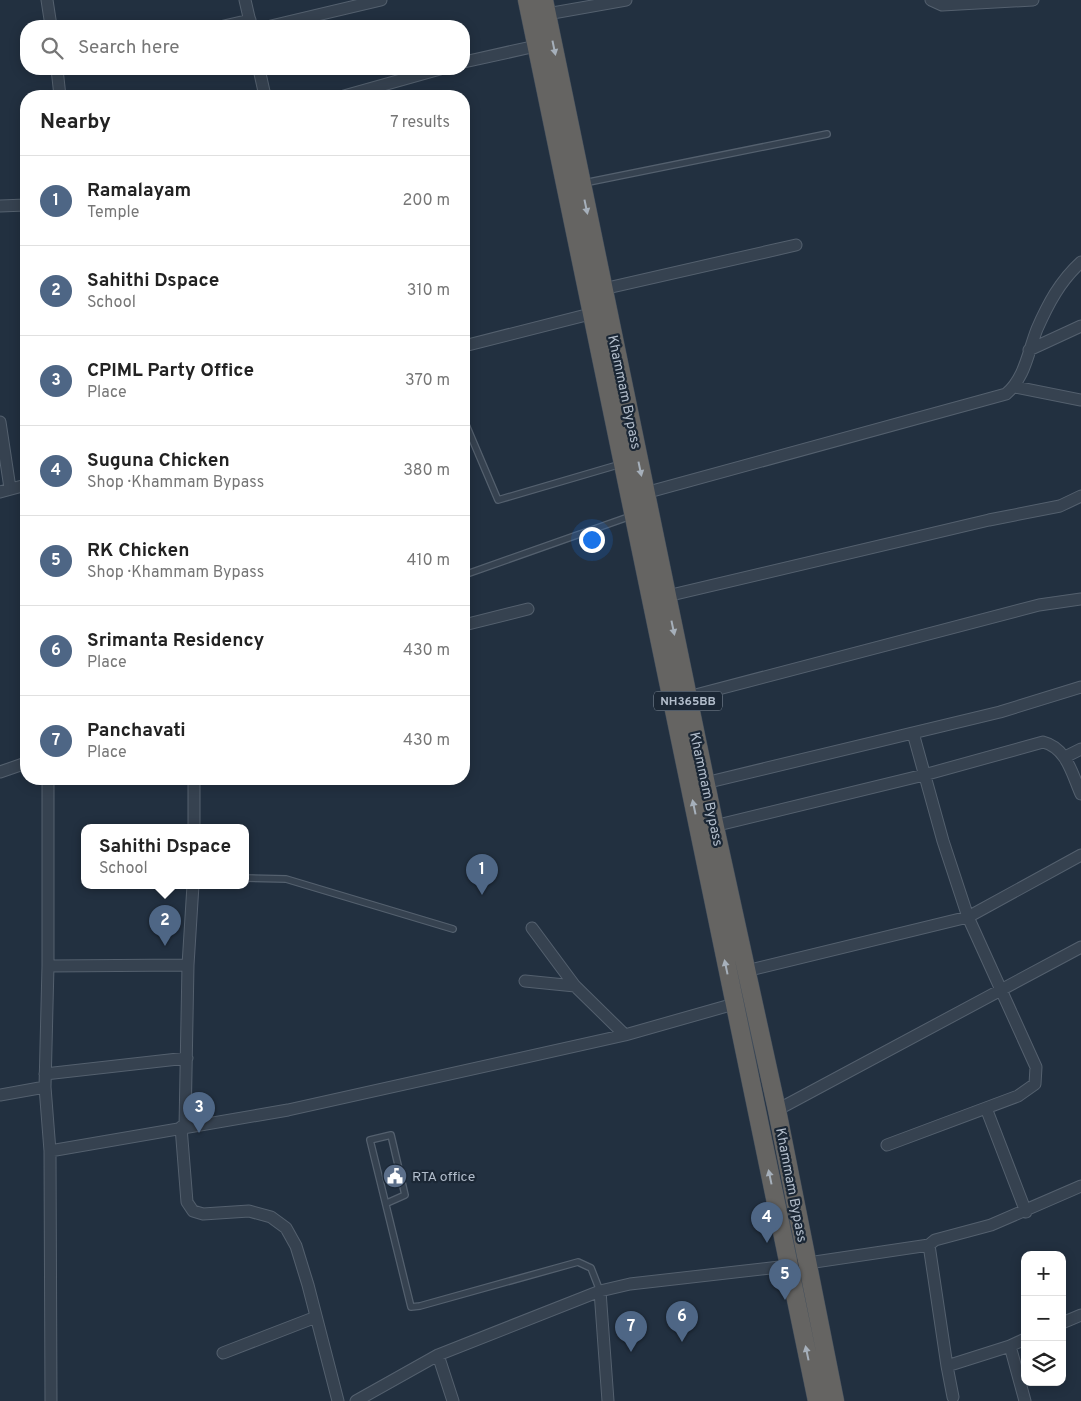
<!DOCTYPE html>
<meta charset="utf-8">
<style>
:root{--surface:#fff;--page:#f2f2f2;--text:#222;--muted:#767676;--line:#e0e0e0;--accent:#4e6685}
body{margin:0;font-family:Overpass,sans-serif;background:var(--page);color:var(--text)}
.controls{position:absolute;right:15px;bottom:15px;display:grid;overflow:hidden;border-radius:10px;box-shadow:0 2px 12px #0003}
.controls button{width:45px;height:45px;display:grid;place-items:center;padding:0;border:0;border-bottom:1px solid var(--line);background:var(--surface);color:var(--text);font:25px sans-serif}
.you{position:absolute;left:591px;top:539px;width:18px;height:18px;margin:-12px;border:4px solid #fff;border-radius:50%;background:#1a73e8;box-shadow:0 0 0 8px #1a73e833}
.badge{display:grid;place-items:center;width:32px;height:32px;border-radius:50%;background:var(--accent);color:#fff;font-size:16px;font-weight:700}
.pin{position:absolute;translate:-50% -41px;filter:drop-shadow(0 1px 2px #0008)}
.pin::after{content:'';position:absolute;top:26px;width:18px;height:15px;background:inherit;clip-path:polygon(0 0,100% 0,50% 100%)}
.popup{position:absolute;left:81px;top:824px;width:168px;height:65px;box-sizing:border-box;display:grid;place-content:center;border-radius:10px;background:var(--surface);filter:drop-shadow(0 1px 4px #0005);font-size:16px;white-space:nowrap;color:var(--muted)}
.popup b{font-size:19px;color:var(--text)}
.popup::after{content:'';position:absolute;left:50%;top:100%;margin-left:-10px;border:10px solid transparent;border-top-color:var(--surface)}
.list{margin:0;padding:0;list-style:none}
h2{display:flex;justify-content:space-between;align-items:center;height:65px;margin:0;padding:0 20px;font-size:21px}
h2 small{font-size:16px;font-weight:400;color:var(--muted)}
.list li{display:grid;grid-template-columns:32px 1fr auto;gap:15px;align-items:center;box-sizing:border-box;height:90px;padding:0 20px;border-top:1px solid var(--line)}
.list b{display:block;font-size:19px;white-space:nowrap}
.list p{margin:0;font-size:16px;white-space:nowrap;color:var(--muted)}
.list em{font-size:16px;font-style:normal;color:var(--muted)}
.icon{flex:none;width:28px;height:28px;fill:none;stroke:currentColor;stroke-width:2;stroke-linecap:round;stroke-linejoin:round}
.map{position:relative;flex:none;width:1081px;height:1401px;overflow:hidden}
.search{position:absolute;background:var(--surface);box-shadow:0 2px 12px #0003;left:20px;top:20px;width:450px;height:55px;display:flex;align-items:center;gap:12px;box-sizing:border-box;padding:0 18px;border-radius:20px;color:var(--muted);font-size:19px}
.panel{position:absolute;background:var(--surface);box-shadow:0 2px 12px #0003;left:20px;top:90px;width:450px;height:695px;border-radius:20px}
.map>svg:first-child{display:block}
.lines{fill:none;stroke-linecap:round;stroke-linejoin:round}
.service-casing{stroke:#54606e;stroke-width:8}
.minor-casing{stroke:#54606e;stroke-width:13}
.trunk-casing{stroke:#414d5b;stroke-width:19}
.service{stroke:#364250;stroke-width:5.5}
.minor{stroke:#364250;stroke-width:11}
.trunk{stroke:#656462;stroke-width:18}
.oneway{fill:#a6b0bb}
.labels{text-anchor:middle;stroke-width:4.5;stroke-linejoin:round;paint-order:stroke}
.shield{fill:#1b2735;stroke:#85909e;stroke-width:1}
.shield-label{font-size:12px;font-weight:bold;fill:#b2bdcb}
.street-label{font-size:14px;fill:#b2bdcb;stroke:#1b2735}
.poi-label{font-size:14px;fill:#b2bdcb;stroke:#1b2735;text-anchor:start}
</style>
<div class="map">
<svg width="1081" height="1401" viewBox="0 0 1081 1401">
<rect width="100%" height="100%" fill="#223040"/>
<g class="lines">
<g class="service-casing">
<path id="service" d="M 584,183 L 827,134
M 464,420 L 498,500 L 621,464
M 464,575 L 631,516
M 245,878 L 286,879 L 453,929
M 387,1203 L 405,1195 L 391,1135 L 370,1140 L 411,1307 L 420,1306 L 578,1262 L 591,1268 L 600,1291"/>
</g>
<g class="minor-casing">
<path id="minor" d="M 47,0 L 51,26
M 245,0 L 251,26
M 931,0 L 942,5 L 1033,0
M 547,14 L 626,0
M 224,26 L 250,20
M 271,26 L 381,0
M 464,62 L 536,46
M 57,69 L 60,96
M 259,69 L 265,96
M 344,96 L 440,69
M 0,206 L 26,205
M 603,289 L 796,245
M 464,346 L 598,312
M 1029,350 L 1081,326
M 1015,387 L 1081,400
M 0,422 L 10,488
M 0,492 L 26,485
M 645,493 L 1006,394 C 1025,378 1028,352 1037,329 C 1048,304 1060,281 1081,262
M 667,596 L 989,520 L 1060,506 L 1081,496
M 464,625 L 528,609
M 688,697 L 1039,605 L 1081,599
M 1065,757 L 1081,749
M 0,772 L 26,763
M 48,779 L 48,966 L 45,1087 L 50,1151 L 288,1110 L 625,1035 L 734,1004
M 705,783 L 1000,712 L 1081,687
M 714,826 L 924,775 L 1043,742 C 1067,748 1072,774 1081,794
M 194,827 L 194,779
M 532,928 L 575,986 L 625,1035
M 48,966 L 188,965
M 746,971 L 968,917 L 1081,855
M 525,981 L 575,986
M 45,1074 L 187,1058
M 0,1095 L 45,1087
M 986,1108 L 1026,1212
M 777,1110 L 1081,947
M 185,1126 L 188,965 L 193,885
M 181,1127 L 187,1202 L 193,1211 L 203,1214 L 249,1211 L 271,1217 L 286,1228 L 296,1246 L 308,1285 L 338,1401
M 887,1145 L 1018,1096 L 1035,1084 L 1036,1067 L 968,917 L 943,841 L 913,733
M 50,1151 L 51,1401
M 929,1245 L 947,1366 L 1010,1346
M 600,1291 L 608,1401
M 1062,1323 L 1081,1315
M 1025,1339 L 1010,1346 L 1025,1401
M 223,1353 L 316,1317
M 438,1355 L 453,1401
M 947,1366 L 953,1397
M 356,1401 L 438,1355 L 600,1291 L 630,1284 L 788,1266 L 929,1245 L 935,1240 L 991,1225 L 1081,1186"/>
</g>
<g class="trunk-casing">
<path id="trunk" d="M 527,0 L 817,1401
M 544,0 L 713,818 L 777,1110 L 835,1401"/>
</g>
<use href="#service" class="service"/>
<use href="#minor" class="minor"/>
<use href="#trunk" class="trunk"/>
</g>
<defs><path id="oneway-solid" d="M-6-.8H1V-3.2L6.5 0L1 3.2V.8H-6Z" transform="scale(1.25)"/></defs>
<g class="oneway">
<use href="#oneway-solid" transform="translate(554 48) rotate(78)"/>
<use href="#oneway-solid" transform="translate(586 207) rotate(78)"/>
<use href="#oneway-solid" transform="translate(640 469) rotate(78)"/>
<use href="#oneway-solid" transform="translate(673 628) rotate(78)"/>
<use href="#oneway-solid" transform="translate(694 807) rotate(-102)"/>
<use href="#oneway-solid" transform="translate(726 967) rotate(-102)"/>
<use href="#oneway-solid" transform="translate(770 1177) rotate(-102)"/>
<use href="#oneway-solid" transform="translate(807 1353) rotate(-102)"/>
</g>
<defs>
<g id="civic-disc" transform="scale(1.25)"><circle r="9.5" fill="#5c6f8a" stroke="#1b2735"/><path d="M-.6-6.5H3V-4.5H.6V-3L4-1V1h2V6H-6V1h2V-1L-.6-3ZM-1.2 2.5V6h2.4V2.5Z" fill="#fff"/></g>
</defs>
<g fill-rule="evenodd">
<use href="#civic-disc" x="395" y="1176"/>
</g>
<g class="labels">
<rect class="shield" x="654" y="691.5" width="68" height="19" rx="4"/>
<g class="shield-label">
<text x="688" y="705">NH365BB</text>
</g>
<g class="street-label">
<text transform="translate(625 392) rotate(78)" y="5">Khammam Bypass</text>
<text transform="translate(707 789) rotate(78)" y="5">Khammam Bypass</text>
<text transform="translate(792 1185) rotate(79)" y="5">Khammam Bypass</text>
</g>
<g class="poi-label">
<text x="412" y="1181">RTA office</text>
</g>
</g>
</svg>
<div class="controls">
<button>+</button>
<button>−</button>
<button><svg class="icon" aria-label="layers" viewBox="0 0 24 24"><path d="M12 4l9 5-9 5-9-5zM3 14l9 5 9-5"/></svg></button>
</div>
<div class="you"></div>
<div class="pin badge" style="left:482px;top:895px">1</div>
<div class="pin badge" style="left:165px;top:946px">2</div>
<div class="popup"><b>Sahithi Dspace</b>School</div>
<div class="pin badge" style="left:199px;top:1133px">3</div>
<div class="pin badge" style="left:767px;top:1243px">4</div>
<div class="pin badge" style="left:785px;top:1300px">5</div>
<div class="pin badge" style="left:682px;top:1342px">6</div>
<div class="pin badge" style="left:631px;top:1352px">7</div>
<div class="search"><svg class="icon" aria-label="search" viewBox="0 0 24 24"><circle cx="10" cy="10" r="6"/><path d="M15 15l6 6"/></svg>Search here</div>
<section class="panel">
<h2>Nearby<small>7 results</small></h2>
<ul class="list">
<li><span class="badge">1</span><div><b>Ramalayam</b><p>Temple</p></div><em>200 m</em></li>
<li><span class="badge">2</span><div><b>Sahithi Dspace</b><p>School</p></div><em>310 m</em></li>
<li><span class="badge">3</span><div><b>CPIML Party Office</b><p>Place</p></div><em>370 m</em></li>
<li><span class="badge">4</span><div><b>Suguna Chicken</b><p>Shop · Khammam Bypass</p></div><em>380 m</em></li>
<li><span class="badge">5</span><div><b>RK Chicken</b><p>Shop · Khammam Bypass</p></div><em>410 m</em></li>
<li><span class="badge">6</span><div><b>Srimanta Residency</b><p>Place</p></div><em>430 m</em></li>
<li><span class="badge">7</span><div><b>Panchavati</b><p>Place</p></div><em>430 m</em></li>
</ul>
</section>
</div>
